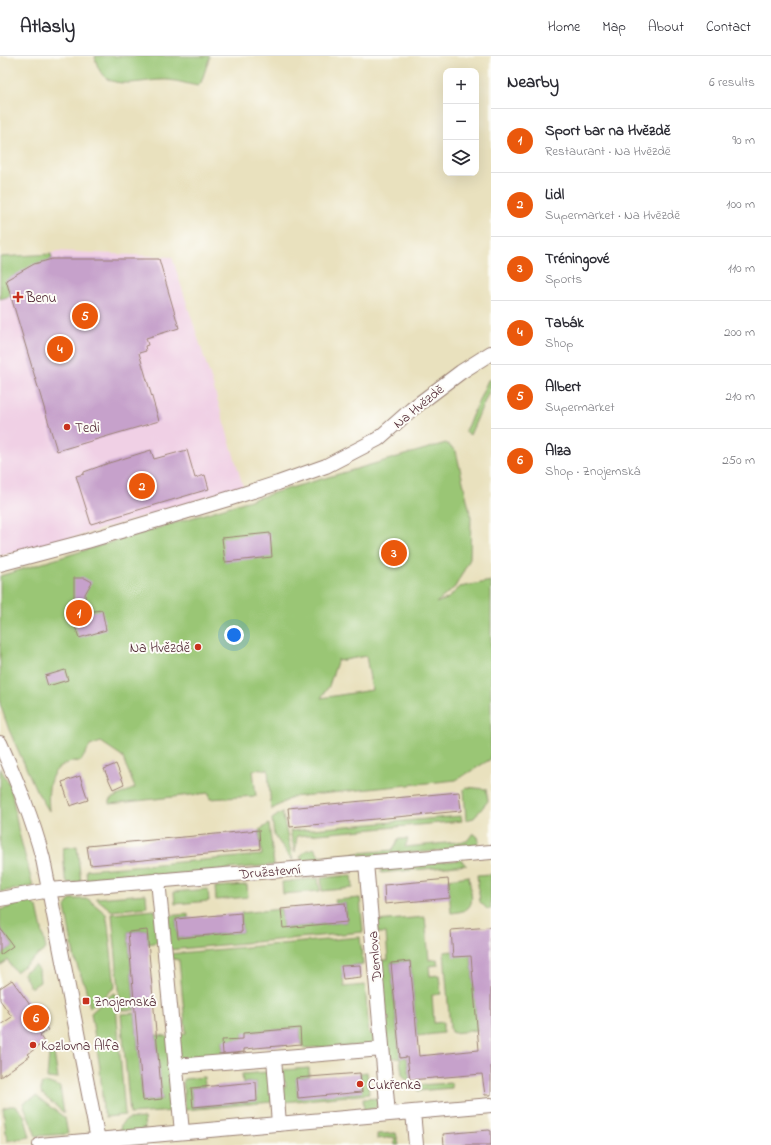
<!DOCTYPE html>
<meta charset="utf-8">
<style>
:root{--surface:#fff;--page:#f7f7f7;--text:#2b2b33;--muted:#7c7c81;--line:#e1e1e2;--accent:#ea580c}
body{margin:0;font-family:"Indie Flower",sans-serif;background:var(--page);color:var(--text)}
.controls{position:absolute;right:12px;top:12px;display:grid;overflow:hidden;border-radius:8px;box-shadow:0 4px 16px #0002}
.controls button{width:36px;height:36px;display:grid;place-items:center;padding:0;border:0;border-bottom:1px solid var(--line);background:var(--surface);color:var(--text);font:20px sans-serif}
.you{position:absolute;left:234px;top:579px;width:14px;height:14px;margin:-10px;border:3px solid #fff;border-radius:50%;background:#1a73e8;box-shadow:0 0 0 6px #1a73e833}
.badge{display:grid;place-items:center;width:26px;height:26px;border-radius:50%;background:var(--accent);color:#fff;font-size:13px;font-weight:700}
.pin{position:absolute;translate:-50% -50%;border:2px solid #fff;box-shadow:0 1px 4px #0006}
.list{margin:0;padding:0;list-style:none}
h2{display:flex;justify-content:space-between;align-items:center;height:52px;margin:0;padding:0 16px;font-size:17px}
h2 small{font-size:13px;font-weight:400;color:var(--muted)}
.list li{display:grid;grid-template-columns:26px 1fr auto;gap:12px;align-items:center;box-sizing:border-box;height:64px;padding:0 16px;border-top:1px solid var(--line)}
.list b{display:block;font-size:15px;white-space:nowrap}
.list p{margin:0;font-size:13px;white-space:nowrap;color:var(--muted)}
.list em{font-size:13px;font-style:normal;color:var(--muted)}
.icon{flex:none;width:22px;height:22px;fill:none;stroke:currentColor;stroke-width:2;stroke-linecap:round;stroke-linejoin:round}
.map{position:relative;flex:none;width:491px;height:1089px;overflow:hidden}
header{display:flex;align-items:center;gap:24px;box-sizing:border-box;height:56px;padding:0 20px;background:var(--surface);border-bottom:1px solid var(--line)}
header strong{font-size:19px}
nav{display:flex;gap:22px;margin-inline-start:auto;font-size:14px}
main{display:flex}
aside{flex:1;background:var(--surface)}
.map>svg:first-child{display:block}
.built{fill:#f0d0e5}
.green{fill:#9ac674;stroke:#727250;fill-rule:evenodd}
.building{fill:#c6a1cb}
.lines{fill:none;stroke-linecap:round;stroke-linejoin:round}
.minor-casing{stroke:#9a8074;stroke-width:16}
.minor{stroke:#fff;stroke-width:14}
.poi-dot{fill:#c8321e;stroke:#fdfcf7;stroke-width:1.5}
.labels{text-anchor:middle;stroke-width:4;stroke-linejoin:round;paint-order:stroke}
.poi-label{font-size:14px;fill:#4a1f2b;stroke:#fdfcf7;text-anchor:start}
.street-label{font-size:14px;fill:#4a1f2b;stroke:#fdfcf7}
</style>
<header>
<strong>Atlasly</strong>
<nav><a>Home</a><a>Map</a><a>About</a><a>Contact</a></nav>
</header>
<main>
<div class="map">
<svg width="491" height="1089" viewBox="0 0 491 1089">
<rect width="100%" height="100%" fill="#fdfcf7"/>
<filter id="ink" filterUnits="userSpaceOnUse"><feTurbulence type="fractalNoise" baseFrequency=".025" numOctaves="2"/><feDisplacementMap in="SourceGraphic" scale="8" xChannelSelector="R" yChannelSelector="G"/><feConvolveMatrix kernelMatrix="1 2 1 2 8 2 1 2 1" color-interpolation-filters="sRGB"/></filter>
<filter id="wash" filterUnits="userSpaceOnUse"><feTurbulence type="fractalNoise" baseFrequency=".012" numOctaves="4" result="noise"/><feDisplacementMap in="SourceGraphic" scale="16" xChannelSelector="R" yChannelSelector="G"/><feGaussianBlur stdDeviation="0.9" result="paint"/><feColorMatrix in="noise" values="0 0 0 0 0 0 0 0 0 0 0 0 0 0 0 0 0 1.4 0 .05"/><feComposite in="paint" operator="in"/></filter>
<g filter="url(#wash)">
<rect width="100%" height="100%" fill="#e9e1be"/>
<path class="built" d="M 57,195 L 172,201 L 213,329 L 243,430 L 79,480 L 0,500 L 0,219 Z"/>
<path class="green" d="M 95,0 L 210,0 L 201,27 L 198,30 C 186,28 173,23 161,24 C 144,24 110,35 100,15 C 97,11 96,5 95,0 Z
M 51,198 L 52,203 L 6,224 L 11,240 L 0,243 L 0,201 Z
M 491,323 L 491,331 L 470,379 L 465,375 L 488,324 Z
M 446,387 L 456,395 L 471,461 L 470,503 L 455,531 L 436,547 L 447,543 L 460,531 L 491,525 L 491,703 L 456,724 L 292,741 L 271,754 L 268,713 L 253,714 L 256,740 L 210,743 L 209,737 L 110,748 L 110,743 L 135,732 L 122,700 L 101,686 L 90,690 L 81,705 C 49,706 47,728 49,755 L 36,734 L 9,674 L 0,648 L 0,520 L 280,435 ZM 366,600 L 372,634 L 321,642 L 329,630 L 338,603 L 339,605 Z
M 0,712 L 11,731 L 18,773 L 33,830 L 0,836 Z
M 466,731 L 486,733 L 488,745 L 474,762 L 466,764 L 464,733 Z
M 282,756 L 293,805 L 274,779 L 272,763 Z
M 461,760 L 462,765 L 297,780 L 295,796 L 290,775 Z
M 269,768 L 274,809 L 87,826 L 86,814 L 262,799 L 259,774 Z
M 473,777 L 478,781 L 479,785 L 476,790 L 472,792 L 303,806 L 300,801 L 305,795 L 314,792 L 320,801 L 392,794 L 399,783 L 408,783 L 405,791 L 467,785 Z
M 77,790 L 81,826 L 68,827 L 65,822 L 63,792 Z
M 460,804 L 467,809 L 381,817 L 381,812 Z
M 491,818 L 491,853 L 487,853 L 480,846 L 477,819 Z
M 352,819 L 353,832 L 322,835 L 321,822 Z
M 469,820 C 471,842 479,855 451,857 L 448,823 Z
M 318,822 L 320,835 L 283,838 L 282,826 Z
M 247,829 L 248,841 L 216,844 L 215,831 Z
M 208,833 L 209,845 L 175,848 L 174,836 Z
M 146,838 L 147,851 L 112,855 L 96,842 Z
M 360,842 L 363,876 L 168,894 L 166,860 L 188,858 L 188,862 L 176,863 L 178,882 L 242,876 L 241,857 L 281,853 L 283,872 L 347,866 L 345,847 L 336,848 L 335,844 Z
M 72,843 L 88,843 L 106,858 L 108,869 L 115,931 L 90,952 L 85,930 L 75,904 L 65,851 L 68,846 Z
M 26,846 L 32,847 L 37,851 L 46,893 L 16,916 L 11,910 L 8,904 L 0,910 L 0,899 L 13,890 L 0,872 L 0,854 Z
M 155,854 L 158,886 L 148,888 L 147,874 L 128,876 L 135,954 L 121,954 L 112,858 Z
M 425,861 L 429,904 L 437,903 L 438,909 L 429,910 L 430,920 L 439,919 L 441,938 L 432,939 L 434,967 L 443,966 L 443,977 L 417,980 L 410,905 L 391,907 L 393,933 L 400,1002 L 407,1001 L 410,1024 L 407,1024 L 402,1019 L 400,1003 L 397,1002 L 388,1002 L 380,904 L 388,904 L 386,877 L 378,877 L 376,865 Z
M 360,881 L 363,908 L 342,911 L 344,931 L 365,929 L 369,977 L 377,982 L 373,989 L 304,992 L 301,988 L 300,972 L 243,977 L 243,983 L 222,985 L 223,999 L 180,1004 L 176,978 L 186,977 L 179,904 L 169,902 L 168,898 Z
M 453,895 L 471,900 L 478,974 L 454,977 L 451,976 L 450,972 L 444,896 Z
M 35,909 L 39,914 L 40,926 L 31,932 L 23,917 Z
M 115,937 L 125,1059 L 106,1061 L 103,1054 L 100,1012 L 91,957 L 112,938 Z
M 135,957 L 143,1045 L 162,1043 L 156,979 L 166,980 L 169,983 L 176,1055 L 130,1058 L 121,958 Z
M 54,997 L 58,1023 L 47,1022 L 49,998 Z
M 309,1012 L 309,1021 L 296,1023 L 298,1041 L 362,1036 L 360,1017 L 367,1016 L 369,1038 L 284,1046 L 283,1031 L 286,1031 L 285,1025 L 282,1025 L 281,1016 L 283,1014 Z
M 269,1016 L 272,1046 L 185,1054 L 183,1026 L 184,1023 L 204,1021 L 205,1030 L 191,1032 L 193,1051 L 257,1045 L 256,1026 L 243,1027 L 242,1018 Z
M 46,1026 L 60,1031 L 64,1057 L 41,1037 L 41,1029 Z
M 452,1027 L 452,1032 L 418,1035 L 417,1029 Z
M 36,1040 L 65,1062 L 68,1078 L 36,1080 L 23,1047 Z
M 378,1042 C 380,1053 373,1053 364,1054 L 363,1043 Z
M 10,1050 L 16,1050 L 24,1059 L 30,1081 L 7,1085 L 3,1052 Z
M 144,1062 L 145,1074 L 120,1076 C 120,1060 132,1063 144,1062 Z
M 396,1077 L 399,1089 L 395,1089 L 394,1081 L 377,1083 L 377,1078 Z"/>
<g id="blocks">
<path class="building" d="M 52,203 L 159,203 L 179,272 L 146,282 L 148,289 L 145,290 L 146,295 L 139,297 L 159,365 L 57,395 L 6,224 L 34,208 Z
M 151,394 L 154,403 L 187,394 L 195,422 L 205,419 L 209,433 L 91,468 L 76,420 L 84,418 L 84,416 L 109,407 Z
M 270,477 L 272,501 L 225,506 L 222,482 Z
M 74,522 L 85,522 L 92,526 L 85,538 L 86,556 L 102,554 L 106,574 L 79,582 L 74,567 Z
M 65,614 L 68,624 L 48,630 L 45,620 Z
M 116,708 L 124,728 L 113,733 L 104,713 Z
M 80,720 L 88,744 L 70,750 L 62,726 Z
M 459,736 L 461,755 L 290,771 L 288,752 Z
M 259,774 L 260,793 L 90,809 L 87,790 Z
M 448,823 L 450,842 L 385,848 L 384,829 Z
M 345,847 L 347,866 L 283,872 L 281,853 Z
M 241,857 L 242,876 L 178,882 L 176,863 Z
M 491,871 L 491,1039 L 485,1039 L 482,1018 L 410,1024 L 407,1001 L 400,1002 L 391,907 L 410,905 L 419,1000 L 479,994 L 471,900 L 453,901 L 451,874 Z
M 0,872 L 13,890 L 0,899 Z
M 147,874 L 162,1043 L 143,1045 L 128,876 Z
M 360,909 L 361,921 L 343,923 L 341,910 Z
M 12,924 L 48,974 L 40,980 L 44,986 L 28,998 L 30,1000 L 0,1021 L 0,969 L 12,961 L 0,944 L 0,932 Z
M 300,972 L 301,988 L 244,993 L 244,996 L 223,998 L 222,984 L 243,983 L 243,977 Z
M 360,1017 L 362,1036 L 298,1042 L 296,1022 Z
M 256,1026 L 257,1045 L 193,1051 L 191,1032 Z
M 489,1074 L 491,1075 L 491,1089 L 444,1089 L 443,1078 Z"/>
</g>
</g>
<g filter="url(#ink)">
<use href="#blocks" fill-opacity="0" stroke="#9a8074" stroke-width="1"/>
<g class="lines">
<g class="minor-casing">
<path id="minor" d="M 0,508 L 87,485 L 228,443 L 278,427 L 326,410 L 378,383 L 412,353 L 461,316 L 491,297
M 0,687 C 17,726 32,761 43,803 L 99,1089
M 366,807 L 388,1058
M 158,824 L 182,1076
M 0,843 L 50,834 L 491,796
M 274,1002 L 279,1068
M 175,1010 L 382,993
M 413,1056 L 416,1089
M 40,1089 L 491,1049"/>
</g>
<use href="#minor" class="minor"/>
</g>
</g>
<g class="poi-dot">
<path d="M16 235h4v4h4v4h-4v4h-4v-4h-4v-4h4z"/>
<circle cx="67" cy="371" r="4"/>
<circle cx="198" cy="591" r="4"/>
<rect x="82" y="941" width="8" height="8" rx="2"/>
<circle cx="33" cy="989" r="4"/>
<circle cx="360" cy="1028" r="4"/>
</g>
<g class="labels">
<g class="poi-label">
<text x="26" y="246">Benu</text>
<text x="75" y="376">Tedi</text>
<text x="190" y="596" text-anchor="end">Na Hvězdě</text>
<text x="94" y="950">Znojemská</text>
<text x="41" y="994">Kozlovna Alfa</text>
<text x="368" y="1033">Cukřenka</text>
</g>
<g class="street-label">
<text transform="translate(418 350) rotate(-39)" y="5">Na Hvězdě</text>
<text transform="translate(270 815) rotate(-5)" y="5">Družstevní</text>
<text transform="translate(374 900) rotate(-95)" y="5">Demlova</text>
</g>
</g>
</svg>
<div class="controls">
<button>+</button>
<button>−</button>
<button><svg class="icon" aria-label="layers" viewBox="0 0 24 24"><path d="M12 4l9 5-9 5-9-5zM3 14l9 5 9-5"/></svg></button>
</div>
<div class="you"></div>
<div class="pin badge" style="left:79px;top:557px">1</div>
<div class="pin badge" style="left:142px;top:430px">2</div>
<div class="pin badge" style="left:394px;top:497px">3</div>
<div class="pin badge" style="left:60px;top:293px">4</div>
<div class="pin badge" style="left:85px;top:260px">5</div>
<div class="pin badge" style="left:36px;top:962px">6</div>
</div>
<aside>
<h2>Nearby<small>6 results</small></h2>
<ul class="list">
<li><span class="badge">1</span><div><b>Sport bar na Hvězdě</b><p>Restaurant · Na Hvězdě</p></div><em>90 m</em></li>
<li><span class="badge">2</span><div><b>Lidl</b><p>Supermarket · Na Hvězdě</p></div><em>100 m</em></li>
<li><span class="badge">3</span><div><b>Tréningové</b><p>Sports</p></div><em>110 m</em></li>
<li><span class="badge">4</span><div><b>Tabák</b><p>Shop</p></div><em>200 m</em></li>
<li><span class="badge">5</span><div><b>Albert</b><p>Supermarket</p></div><em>210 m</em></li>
<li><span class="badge">6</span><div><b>Alza</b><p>Shop · Znojemská</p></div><em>250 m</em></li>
</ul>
</aside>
</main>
